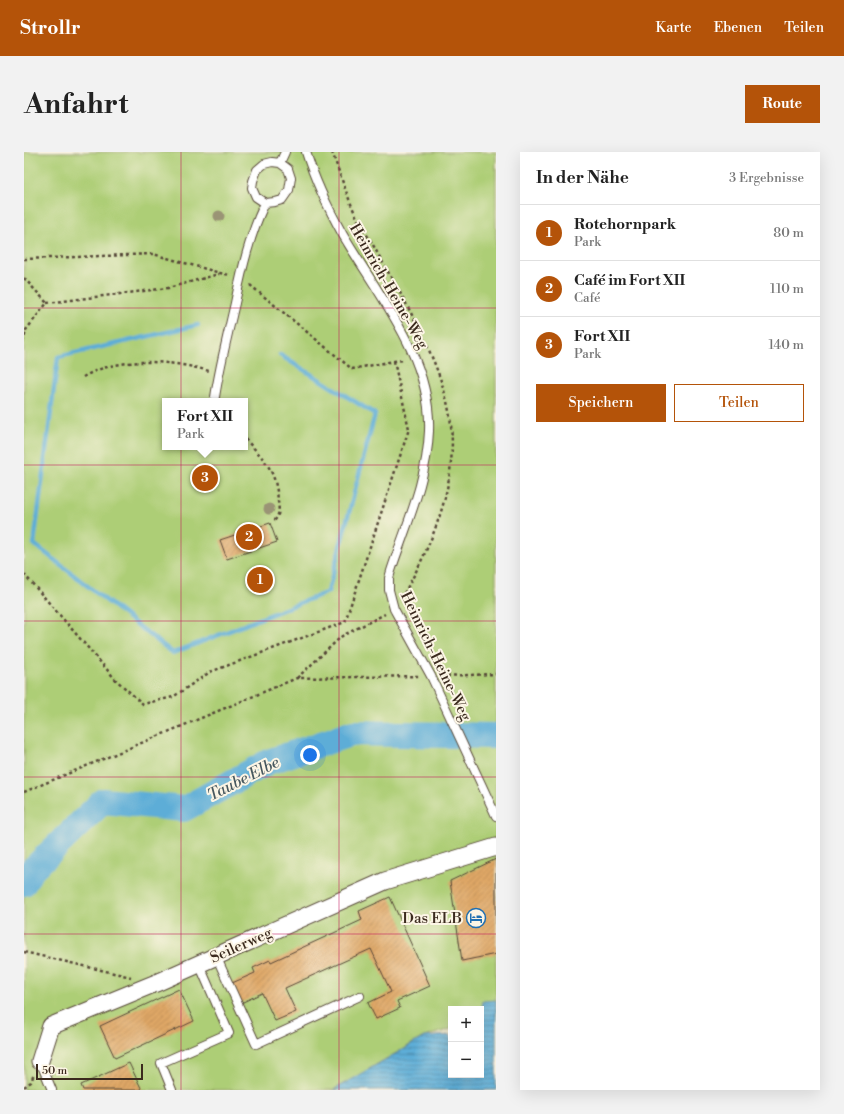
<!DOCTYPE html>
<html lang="de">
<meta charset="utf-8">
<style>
:root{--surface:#fff;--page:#f2f2f2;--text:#222;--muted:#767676;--line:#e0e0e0;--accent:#b45309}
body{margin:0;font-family:"Libre Bodoni",serif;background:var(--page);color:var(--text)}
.controls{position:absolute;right:12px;bottom:12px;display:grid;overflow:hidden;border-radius:0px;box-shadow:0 4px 16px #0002}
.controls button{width:36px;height:36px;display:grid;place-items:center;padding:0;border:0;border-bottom:1px solid var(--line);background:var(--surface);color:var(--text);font:20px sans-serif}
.scale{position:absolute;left:12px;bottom:10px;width:107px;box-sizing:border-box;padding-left:4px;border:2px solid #3b2a1e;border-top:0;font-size:11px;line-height:14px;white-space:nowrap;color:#3b2a1e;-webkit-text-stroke:3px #fcf5e5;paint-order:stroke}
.you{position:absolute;left:286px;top:603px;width:14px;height:14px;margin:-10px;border:3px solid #fff;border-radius:50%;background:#1a73e8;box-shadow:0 0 0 6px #1a73e833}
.badge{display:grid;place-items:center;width:26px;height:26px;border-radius:50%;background:var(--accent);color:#fff;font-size:13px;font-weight:700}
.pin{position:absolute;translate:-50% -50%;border:2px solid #fff;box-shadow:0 1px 4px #0006}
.popup{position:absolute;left:138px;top:246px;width:86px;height:52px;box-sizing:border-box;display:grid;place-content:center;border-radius:0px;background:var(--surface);filter:drop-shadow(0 1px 3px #0005);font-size:13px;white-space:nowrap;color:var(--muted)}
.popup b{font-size:15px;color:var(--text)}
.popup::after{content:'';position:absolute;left:50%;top:100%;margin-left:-8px;border:8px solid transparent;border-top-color:var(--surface)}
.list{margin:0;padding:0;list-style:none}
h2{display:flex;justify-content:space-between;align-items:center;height:52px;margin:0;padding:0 16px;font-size:17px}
h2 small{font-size:13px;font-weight:400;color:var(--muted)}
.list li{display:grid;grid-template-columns:26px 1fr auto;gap:12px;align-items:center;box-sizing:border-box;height:56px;padding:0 16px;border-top:1px solid var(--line)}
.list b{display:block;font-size:15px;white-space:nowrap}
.list p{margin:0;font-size:13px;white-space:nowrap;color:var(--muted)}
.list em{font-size:13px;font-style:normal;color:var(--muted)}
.actions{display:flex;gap:8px;padding:12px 16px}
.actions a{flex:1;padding:9px 0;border:1px solid var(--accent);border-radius:0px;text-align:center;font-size:14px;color:var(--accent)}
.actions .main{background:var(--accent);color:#fff}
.map{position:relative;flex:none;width:472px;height:938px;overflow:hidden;border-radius:0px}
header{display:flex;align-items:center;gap:24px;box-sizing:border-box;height:56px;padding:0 20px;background:var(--accent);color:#fff}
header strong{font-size:19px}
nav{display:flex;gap:22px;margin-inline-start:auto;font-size:14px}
.intro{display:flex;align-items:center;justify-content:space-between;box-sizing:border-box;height:96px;padding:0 24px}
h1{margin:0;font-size:28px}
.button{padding:10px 18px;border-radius:0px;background:var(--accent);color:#fff;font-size:14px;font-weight:700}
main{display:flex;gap:24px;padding:0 24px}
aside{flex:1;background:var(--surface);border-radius:0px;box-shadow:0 4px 16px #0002}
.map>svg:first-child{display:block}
.park{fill:#adce76;stroke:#747c4a;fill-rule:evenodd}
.water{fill:url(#water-rules);stroke:#4c6c7a}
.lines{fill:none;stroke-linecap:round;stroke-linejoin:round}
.stream{stroke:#5dadd7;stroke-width:4.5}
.river{stroke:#5dadd7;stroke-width:26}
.building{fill:url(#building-hatch)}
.service-casing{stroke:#554637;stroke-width:10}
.minor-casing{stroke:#554637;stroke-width:19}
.path{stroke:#554637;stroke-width:2.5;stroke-dasharray:3 3;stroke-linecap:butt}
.service{stroke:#fff;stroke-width:8}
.minor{stroke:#fff;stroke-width:17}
.tree{fill:#9a9475}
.grid{fill:none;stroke:#c2185b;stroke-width:1;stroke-opacity:0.55}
.labels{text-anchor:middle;stroke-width:4;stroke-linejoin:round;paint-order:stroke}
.street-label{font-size:15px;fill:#3b2a1e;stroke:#fcf5e5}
.poi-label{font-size:15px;fill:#3b2a1e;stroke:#fcf5e5;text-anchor:end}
.water-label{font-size:16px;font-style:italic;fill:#47585f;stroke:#fcf5e5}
</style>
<header>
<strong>Strollr</strong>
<nav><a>Karte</a><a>Ebenen</a><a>Teilen</a></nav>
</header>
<div class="intro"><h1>Anfahrt</h1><a class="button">Route</a></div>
<main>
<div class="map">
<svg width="472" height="938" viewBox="0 0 472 938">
<defs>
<pattern id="water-rules" width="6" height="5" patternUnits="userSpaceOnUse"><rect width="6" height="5" fill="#5dadd7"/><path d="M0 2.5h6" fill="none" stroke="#4e8dae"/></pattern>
<pattern id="building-hatch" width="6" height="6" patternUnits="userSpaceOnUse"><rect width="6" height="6" fill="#dfa766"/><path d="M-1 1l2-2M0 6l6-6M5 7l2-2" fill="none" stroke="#b68853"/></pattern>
</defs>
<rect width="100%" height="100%" fill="#fcf5e5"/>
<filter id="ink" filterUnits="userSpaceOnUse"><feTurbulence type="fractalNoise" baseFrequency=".025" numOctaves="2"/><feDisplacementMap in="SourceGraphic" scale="8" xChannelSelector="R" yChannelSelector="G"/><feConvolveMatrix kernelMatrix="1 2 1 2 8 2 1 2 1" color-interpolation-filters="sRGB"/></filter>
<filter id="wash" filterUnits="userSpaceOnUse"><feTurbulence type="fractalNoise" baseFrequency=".012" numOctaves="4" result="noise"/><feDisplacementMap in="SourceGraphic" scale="16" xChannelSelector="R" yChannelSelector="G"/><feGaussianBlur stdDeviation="0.9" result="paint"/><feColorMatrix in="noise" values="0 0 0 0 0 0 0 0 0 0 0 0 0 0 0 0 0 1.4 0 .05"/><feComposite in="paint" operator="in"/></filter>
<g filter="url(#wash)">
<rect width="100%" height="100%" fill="#ebe4c5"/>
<path class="park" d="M 0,0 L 472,0 L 472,864 L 457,868 L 457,857 L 427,857 L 427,877 L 400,885 L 309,938 L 0,938 ZM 141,249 L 221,249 L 221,295 L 141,295 Z"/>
<path class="water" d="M 472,848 L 472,938 L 309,938 L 400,885 L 427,883 L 427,923 L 457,923 L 457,860 L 459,849 Z"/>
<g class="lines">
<path class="stream" d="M 174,173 L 34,205 L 10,392 L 149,501 L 304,440 L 351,262 L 256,203"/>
<path class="river" d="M 0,731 L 6,720 L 79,649 L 160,657 L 244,610 L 329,581 L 472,584"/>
</g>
<g id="blocks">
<path class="building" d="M 246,371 L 253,390 L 203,407 L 196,388 Z
M 472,707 L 472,802 L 438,809 L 426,729 Z
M 366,745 L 406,834 L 373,849 L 376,856 L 352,867 L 344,851 L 367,840 L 347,797 L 261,836 L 272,860 L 251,869 L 238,841 L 217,851 L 208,831 L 231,821 L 229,816 L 246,808 L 247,810 L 338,768 L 335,759 Z
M 155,837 L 170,869 L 91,906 L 76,874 Z
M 105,911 L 118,938 L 59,938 L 57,933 Z"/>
</g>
</g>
<g filter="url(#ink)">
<use href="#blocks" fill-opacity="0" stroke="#554637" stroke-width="1"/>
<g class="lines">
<g class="service-casing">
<path id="service" d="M 282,0 C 291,29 304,56 319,83 C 354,143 408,206 405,279 C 403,329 382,373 367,419 L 365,426 L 365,438 L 370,457 L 407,524 L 472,664
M 248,10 L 256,11 L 264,17 L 267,26 L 265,38 L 258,48 L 251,50 L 241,51 L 232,45 L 228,36 L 229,29 L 233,18 L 240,12 Z
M 256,11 L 261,0
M 191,245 C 196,213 204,182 211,151 C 218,117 226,82 241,51
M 192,804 L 232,892 L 336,844
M 16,909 L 28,938
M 148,938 L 137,911 L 205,881 L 175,812"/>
</g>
<g class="minor-casing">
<path id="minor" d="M 16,909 L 27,874 L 132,831 L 361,729 L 472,695"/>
</g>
<path class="path" d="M 308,0 C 316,22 324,47 334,68 C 338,76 343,83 348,91 C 358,110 369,128 379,146 C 399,183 423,231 427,273 C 433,335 408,393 378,445
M 0,107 L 129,102 L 196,121 L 206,123
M 0,126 L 23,151 L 2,178 L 0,188
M 226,133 L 328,217 L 370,209 L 380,208
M 23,151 L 144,136 L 195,122
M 59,225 C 94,204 147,208 185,219
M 221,287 C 241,308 252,318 254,349 C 255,357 256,364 249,370
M 0,422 L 92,528 L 119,552 L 149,545 L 186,520 L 321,470 L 385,277 L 370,209
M 417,524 L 472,522
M 273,526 L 318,484 L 361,462
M 0,640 L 273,526 L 396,524
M 0,800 L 107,825
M 0,935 L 7,930 L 10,922"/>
<use href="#service" class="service"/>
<use href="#minor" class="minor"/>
</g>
<g class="tree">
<circle cx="195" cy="64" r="5.5"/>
<circle cx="245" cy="357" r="5.5"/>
</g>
</g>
<path class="grid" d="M 157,0 L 157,938M 315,0 L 315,938M 0,156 L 472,156M 0,313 L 472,313M 0,469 L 472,469M 0,625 L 472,625M 0,782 L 472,782"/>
<defs>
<g id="hotel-ring" transform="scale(1)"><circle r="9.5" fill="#fcf5e5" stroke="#1f6fb2" stroke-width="1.5"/><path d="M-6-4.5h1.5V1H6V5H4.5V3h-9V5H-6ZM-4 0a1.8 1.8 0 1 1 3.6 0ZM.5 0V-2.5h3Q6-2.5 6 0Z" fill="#1f6fb2"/></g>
</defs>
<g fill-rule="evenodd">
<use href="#hotel-ring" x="452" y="766"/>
</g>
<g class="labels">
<g class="street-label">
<text transform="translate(365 134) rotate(60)" y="5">Heinrich-Heine-Weg</text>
<text transform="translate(412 504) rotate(64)" y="5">Heinrich-Heine-Weg</text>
<text transform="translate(217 793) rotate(-24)" y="5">Seilerweg</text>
</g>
<g class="poi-label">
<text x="438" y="771">Das ELB</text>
</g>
<g class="water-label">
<text transform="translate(219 626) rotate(-27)" y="6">Taube Elbe</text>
</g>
</g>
</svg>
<div class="controls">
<button>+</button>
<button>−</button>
</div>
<div class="scale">50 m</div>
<div class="you"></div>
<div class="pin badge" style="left:236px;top:428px">1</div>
<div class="pin badge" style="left:225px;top:385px">2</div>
<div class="pin badge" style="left:181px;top:326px">3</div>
<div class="popup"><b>Fort XII</b>Park</div>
</div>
<aside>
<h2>In der Nähe<small>3 Ergebnisse</small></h2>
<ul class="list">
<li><span class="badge">1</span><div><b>Rotehornpark</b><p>Park</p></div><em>80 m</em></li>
<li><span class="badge">2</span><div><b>Café im Fort XII</b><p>Café</p></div><em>110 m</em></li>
<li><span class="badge">3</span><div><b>Fort XII</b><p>Park</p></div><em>140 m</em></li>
</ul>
<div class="actions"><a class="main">Speichern</a><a>Teilen</a></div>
</aside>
</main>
